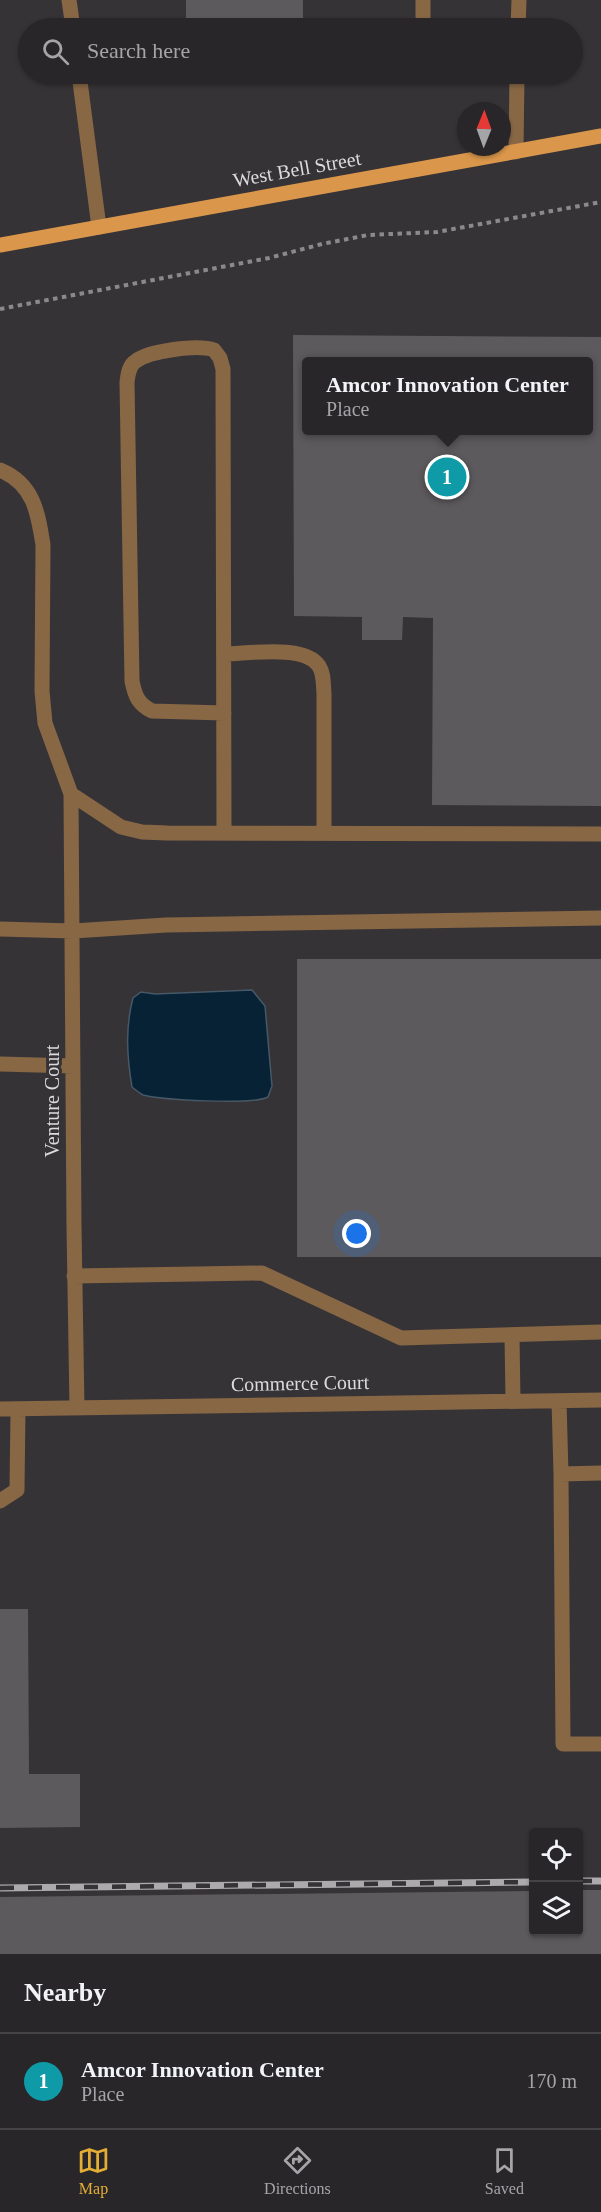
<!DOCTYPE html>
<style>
:root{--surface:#282629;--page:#343235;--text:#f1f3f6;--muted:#a5a5a8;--line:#444346;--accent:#e4ae35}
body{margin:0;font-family:Georgia,serif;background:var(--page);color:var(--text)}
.controls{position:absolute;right:18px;bottom:18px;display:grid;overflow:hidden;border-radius:6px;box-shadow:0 2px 4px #0004}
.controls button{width:54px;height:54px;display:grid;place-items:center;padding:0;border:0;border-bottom:2px solid var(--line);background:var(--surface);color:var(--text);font:30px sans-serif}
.compass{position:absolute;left:457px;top:102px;width:54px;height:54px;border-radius:50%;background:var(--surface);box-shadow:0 2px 4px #0004;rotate:1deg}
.you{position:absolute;left:357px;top:1234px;width:21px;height:21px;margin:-15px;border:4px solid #fff;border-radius:50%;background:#1a73e8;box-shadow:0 0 0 9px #1a73e833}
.badge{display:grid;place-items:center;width:39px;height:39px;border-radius:50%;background:var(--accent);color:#fff;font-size:20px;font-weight:700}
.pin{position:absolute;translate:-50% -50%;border:3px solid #fff;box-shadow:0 2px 6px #0006}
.popup{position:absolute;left:302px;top:357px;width:291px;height:78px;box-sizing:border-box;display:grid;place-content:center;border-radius:6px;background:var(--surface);filter:drop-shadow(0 2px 4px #0005);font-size:20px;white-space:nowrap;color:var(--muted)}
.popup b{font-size:22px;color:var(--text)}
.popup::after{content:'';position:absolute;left:50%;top:100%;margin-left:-12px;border:12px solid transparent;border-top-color:var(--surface)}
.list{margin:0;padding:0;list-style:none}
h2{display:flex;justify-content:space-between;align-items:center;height:78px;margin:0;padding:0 24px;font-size:26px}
h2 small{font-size:20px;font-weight:400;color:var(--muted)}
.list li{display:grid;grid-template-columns:39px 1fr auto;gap:18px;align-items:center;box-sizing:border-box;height:96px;padding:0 24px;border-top:2px solid var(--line)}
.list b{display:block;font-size:22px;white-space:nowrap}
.list p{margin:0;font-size:20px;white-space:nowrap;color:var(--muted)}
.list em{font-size:20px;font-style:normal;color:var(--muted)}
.icon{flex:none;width:33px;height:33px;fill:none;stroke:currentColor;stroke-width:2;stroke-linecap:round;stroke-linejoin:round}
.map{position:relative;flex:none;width:601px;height:1954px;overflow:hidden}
.search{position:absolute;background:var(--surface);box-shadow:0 2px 4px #0004;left:18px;right:18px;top:18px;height:66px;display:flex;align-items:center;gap:15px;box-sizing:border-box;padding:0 21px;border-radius:33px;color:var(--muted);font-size:22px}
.sheet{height:174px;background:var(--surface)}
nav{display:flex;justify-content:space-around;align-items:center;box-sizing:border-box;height:84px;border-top:2px solid var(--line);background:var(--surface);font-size:16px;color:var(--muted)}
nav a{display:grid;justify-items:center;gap:3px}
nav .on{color:var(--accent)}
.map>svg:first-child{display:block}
.water{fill:#072135;stroke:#475867;stroke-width:1.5}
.building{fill:#5d5a5d;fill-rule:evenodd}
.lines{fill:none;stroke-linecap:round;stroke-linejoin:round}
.path{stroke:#8c898c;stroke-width:4;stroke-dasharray:4.5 4.5;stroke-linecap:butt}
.minor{stroke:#886745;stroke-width:15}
.major{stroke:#da974b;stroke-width:15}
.rail-casing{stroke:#acaaad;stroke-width:7}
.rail{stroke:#363337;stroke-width:4.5;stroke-dasharray:14;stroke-linecap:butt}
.labels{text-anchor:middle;stroke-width:6;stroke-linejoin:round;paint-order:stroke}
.street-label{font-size:20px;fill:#dcdadc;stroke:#363337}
</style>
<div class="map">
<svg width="601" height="1954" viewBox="0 0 601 1954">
<rect width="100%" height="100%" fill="#363337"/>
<path class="water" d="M 252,990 L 265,1006 L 272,1086 L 268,1097 C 253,1105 162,1100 143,1095 C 139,1093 136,1090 132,1087 C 127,1057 125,1028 133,998 L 141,992 L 155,994 Z"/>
<path class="building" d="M 186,0 L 303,0 L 303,28 L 186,28 Z
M 293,335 L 601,337 L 601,806 L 432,805 L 433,618 L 403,617 L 402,640 L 362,640 L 362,617 L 294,616 ZM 306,362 L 588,362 L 588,430 L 306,430 Z
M 297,959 L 601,959 L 601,1257 L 297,1257 Z
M 0,1609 L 28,1609 L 29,1774 L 80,1774 L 80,1827 L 0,1828 Z
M 578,1890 L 601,1890 L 601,1954 L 0,1954 L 0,1897 L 534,1891 L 534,1932 L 578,1932 Z"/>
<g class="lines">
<path class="path" d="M 0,309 L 269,258 L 322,244 L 368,235 L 437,232 L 601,202"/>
<path class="minor" d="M 69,0 L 73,28
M 423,0 L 423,28
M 518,28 L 519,0
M 79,74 L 99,227
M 516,152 L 517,74
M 0,470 C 34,484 38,513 43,545 L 42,691 L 45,723 L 71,794 L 121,827 L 142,832 L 167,833 L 601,834
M 224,654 C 247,654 304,644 319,666 C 324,674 323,683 324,693 L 324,833
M 71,794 L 74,1226 L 77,1408
M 224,832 L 223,369 L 220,358 L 214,350 C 198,344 149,351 136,361 C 129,365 128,374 127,382 L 132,681 C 135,696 138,704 152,711 L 224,713
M 0,929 L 73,931 L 166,925 L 601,918
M 0,1064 L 73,1066
M 74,1276 L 262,1273 L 401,1338 L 601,1332
M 512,1335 L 513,1401
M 559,1401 L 561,1474 L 601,1473
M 0,1409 L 601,1400
M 561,1474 L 563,1744 L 601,1744
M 0,1501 L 17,1490 L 18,1409"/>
<path class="major" d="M 0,245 L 601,136"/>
<g class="rail-casing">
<path id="rail" d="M 578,1881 L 601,1881
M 0,1888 L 534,1882"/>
</g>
<use href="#rail" class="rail"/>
</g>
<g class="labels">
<g class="street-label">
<text transform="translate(297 169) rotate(-10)" y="7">West Bell Street</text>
<text transform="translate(52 1101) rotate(-90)" y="7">Venture Court</text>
<text transform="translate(300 1383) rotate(-1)" y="7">Commerce Court</text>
</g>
</g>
</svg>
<div class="controls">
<button><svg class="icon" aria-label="locate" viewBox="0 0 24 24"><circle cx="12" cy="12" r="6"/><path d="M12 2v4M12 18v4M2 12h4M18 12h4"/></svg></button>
<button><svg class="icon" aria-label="layers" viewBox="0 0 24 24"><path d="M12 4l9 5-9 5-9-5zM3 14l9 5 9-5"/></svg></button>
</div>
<svg class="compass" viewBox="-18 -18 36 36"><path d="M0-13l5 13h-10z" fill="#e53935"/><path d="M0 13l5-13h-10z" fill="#a5a5a8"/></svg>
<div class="you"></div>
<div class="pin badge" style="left:447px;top:477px;background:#0f9aa8">1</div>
<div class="popup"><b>Amcor Innovation Center</b>Place</div>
<div class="search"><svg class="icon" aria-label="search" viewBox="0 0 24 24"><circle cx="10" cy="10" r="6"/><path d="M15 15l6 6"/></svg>Search here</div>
</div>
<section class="sheet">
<h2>Nearby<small></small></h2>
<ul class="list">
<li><span class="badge" style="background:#0f9aa8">1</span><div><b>Amcor Innovation Center</b><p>Place</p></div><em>170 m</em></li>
</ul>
</section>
<nav>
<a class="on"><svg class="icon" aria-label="map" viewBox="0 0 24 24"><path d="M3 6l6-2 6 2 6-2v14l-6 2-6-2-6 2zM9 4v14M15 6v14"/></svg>Map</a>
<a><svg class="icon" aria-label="directions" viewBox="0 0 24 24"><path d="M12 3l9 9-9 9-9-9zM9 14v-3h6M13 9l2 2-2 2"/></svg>Directions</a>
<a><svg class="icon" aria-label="saved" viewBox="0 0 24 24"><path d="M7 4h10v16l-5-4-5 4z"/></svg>Saved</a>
</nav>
